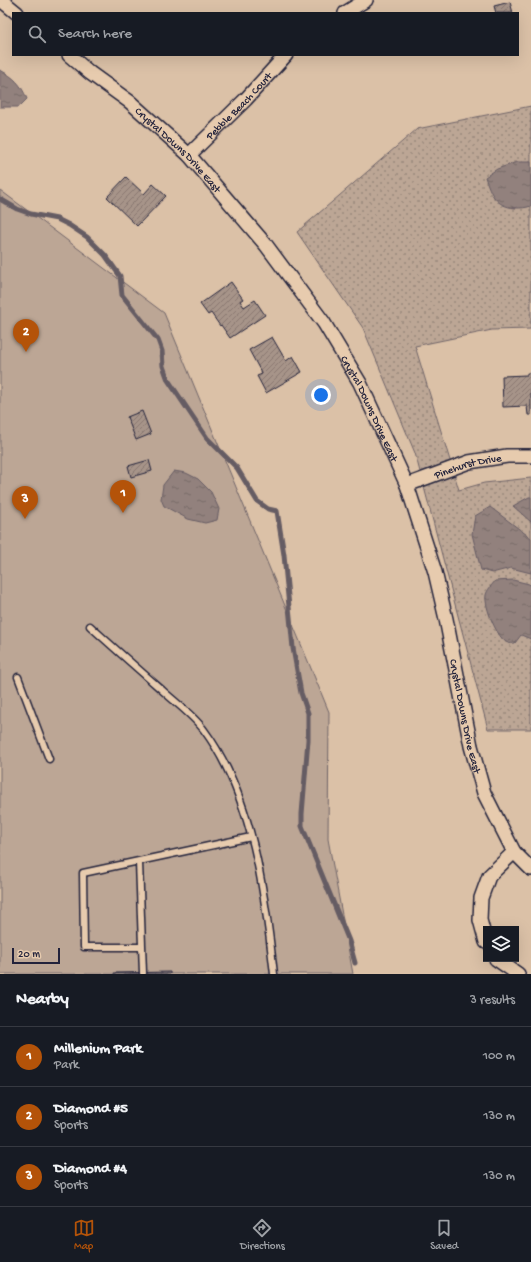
<!DOCTYPE html>
<style>
:root{--surface:#171b24;--page:#20242c;--text:#f1f3f6;--muted:#9ea1a6;--line:#363941;--accent:#b45309}
body{margin:0;font-family:"Gochi Hand",sans-serif;background:var(--page);color:var(--text)}
.controls{position:absolute;right:12px;bottom:12px;display:grid;overflow:hidden;border-radius:0px;box-shadow:0 4px 16px #0002}
.controls button{width:36px;height:36px;display:grid;place-items:center;padding:0;border:0;border-bottom:1px solid var(--line);background:var(--surface);color:var(--text);font:20px sans-serif}
.scale{position:absolute;left:12px;bottom:10px;width:48px;box-sizing:border-box;padding-left:4px;border:2px solid #22223b;border-top:0;font-size:11px;line-height:14px;white-space:nowrap;color:#22223b;-webkit-text-stroke:3px #e7cbae;paint-order:stroke}
.you{position:absolute;left:321px;top:395px;width:14px;height:14px;margin:-10px;border:3px solid #fff;border-radius:50%;background:#1a73e8;box-shadow:0 0 0 6px #1a73e833}
.badge{display:grid;place-items:center;width:26px;height:26px;border-radius:50%;background:var(--accent);color:#fff;font-size:13px;font-weight:700}
.pin{position:absolute;translate:-50% -33px;filter:drop-shadow(0 1px 2px #0008)}
.pin::after{content:'';position:absolute;top:21px;width:14px;height:12px;background:inherit;clip-path:polygon(0 0,100% 0,50% 100%)}
.list{margin:0;padding:0;list-style:none}
h2{display:flex;justify-content:space-between;align-items:center;height:52px;margin:0;padding:0 16px;font-size:17px}
h2 small{font-size:13px;font-weight:400;color:var(--muted)}
.list li{display:grid;grid-template-columns:26px 1fr auto;gap:12px;align-items:center;box-sizing:border-box;height:60px;padding:0 16px;border-top:1px solid var(--line)}
.list b{display:block;font-size:15px;white-space:nowrap}
.list p{margin:0;font-size:13px;white-space:nowrap;color:var(--muted)}
.list em{font-size:13px;font-style:normal;color:var(--muted)}
.icon{flex:none;width:22px;height:22px;fill:none;stroke:currentColor;stroke-width:2;stroke-linecap:round;stroke-linejoin:round}
.map{position:relative;flex:none;width:531px;height:974px;overflow:hidden}
.search{position:absolute;background:var(--surface);box-shadow:0 4px 16px #0002;left:12px;right:12px;top:12px;height:44px;display:flex;align-items:center;gap:10px;box-sizing:border-box;padding:0 14px;border-radius:0px;color:var(--muted);font-size:15px}
.sheet{height:232px;background:var(--surface)}
nav{display:flex;justify-content:space-around;align-items:center;box-sizing:border-box;height:56px;border-top:1px solid var(--line);background:var(--surface);font-size:11px;color:var(--muted)}
nav a{display:grid;justify-items:center;gap:2px}
nav .on{color:var(--accent)}
.map>svg:first-child{display:block}
.grass{fill:url(#grass-dots);stroke:#6f6468}
.park{fill:#bca695;stroke:#6f6468}
.water{fill:url(#water-ripples);stroke:#655b63}
.lines{fill:none;stroke-linecap:round;stroke-linejoin:round}
.stream{stroke:#655b63;stroke-width:5}
.building{fill:url(#building-hatch);stroke:#22223b}
.lane-casing{stroke:#22223b;stroke-width:9}
.street-casing{stroke:#22223b;stroke-width:16}
.lane{stroke:#e7cbae;stroke-width:6}
.street{stroke:#e7cbae;stroke-width:13}
.labels{text-anchor:middle;stroke-width:3;stroke-linejoin:round;paint-order:stroke}
.street-label{font-size:11px;fill:#22223b;stroke:#e7cbae}
</style>
<div class="map">
<svg width="531" height="974" viewBox="0 0 531 974">
<defs>
<pattern id="grass-dots" width="8" height="8" patternUnits="userSpaceOnUse"><rect width="8" height="8" fill="#bca695"/><path d="M2 2h.1M6 6h.1" fill="none" stroke="#98877b" stroke-width="1.8" stroke-linecap="round"/></pattern>
<pattern id="water-ripples" width="26" height="14" patternUnits="userSpaceOnUse"><rect width="26" height="14" fill="#92817d"/><path d="M2 4q2-2 4 0t4 0M15 11q2-2 4 0t4 0" fill="none" stroke="#776968"/></pattern>
<pattern id="building-hatch" width="6" height="6" patternUnits="userSpaceOnUse"><rect width="6" height="6" fill="#a79489"/><path d="M-1 1l2-2M0 6l6-6M5 7l2-2" fill="none" stroke="#887871"/></pattern>
</defs>
<rect width="100%" height="100%" fill="#dbc1a7"/>
<filter id="ink" filterUnits="userSpaceOnUse"><feTurbulence type="fractalNoise" baseFrequency=".025" numOctaves="2"/><feDisplacementMap in="SourceGraphic" scale="8" xChannelSelector="R" yChannelSelector="G"/><feConvolveMatrix kernelMatrix="1 2 1 2 8 2 1 2 1" color-interpolation-filters="sRGB"/></filter>
<g filter="url(#ink)">
<path class="grass" d="M 531,106 L 531,329 L 492,330 L 415,346 L 459,490 L 484,483 L 531,478 L 531,729 L 488,729 L 415,453 L 363,328 L 297,232 L 417,129 Z"/>
<path class="park" d="M 0,190 L 164,313 L 329,712 L 328,839 L 353,974 L 0,974 Z"/>
<path class="water" d="M 0,70 C 14,77 21,84 27,99 L 19,107 L 0,107 Z
M 517,162 L 531,162 L 531,206 C 525,208 522,208 515,208 C 495,206 491,194 485,177 L 497,169 Z
M 174,471 L 186,473 L 198,479 L 211,492 L 219,509 L 217,520 L 205,523 L 188,519 L 164,506 L 161,499 L 163,485 Z
M 529,497 L 531,497 L 531,522 L 513,506 Z
M 490,507 L 531,538 L 531,573 L 511,568 L 492,573 L 481,570 L 472,534 L 475,516 Z
M 513,580 L 529,584 L 531,586 L 531,639 L 521,635 L 515,643 C 513,643 510,644 508,643 C 497,639 484,606 486,595 C 487,590 492,585 495,581 Z"/>
<g class="lines">
<path class="stream" d="M 0,199 L 17,209 L 31,214 L 57,219 L 69,225 L 87,237 L 105,255 L 120,276 L 122,295 L 158,340 L 162,351 L 163,366 L 168,380 L 207,438 L 237,468 L 257,501 L 268,509 L 277,511 L 284,555 L 293,648 L 301,693 L 308,713 L 308,740 L 302,814 L 302,826 L 349,941 L 355,963"/>
</g>
<path class="building" d="M 510,2 L 513,13 L 496,13 L 494,6 Z
M 126,177 L 144,194 L 153,184 L 166,196 L 137,226 L 107,197 Z
M 231,282 L 243,299 L 240,301 L 244,307 L 255,300 L 265,315 L 230,338 L 221,325 L 220,326 L 211,313 L 208,315 L 200,304 Z
M 272,337 L 286,361 L 293,356 L 302,372 L 266,393 L 257,376 L 262,374 L 249,350 Z
M 527,373 L 531,373 L 531,415 L 528,415 L 527,406 L 503,407 L 502,376 L 527,375 Z
M 142,411 L 151,434 L 136,440 L 127,417 Z
M 149,460 L 152,471 L 131,477 L 128,466 Z
M 170,972 L 170,974 L 114,974 L 114,973 Z"/>
<g class="lines">
<g class="lane-casing">
<path id="lane" d="M 90,626 C 114,648 138,669 162,690 C 175,702 194,716 204,730 C 253,796 265,894 274,974
M 18,677 L 49,759
M 139,862 L 143,973
M 142,947 L 84,947 L 83,873 L 251,837"/>
</g>
<g class="street-casing">
<g id="street">
<path d="M 1,0 L 17,13"/>
<path d="M 345,13 L 366,0"/>
<path id="s1" d="M 69,55 L 90,73 L 130,102 L 189,155 L 266,245 L 324,323 L 360,383 L 407,485 L 435,572 L 446,619 L 471,746 L 484,793 L 514,852 L 531,869"/>
<path id="s2" d="M 189,155 L 246,99 L 286,55"/>
<path id="s3" d="M 407,485 L 469,462 L 507,456 L 531,456"/>
<path d="M 486,942 L 480,920 L 481,898 L 489,876 L 514,852"/>
<path d="M 496,959 L 518,974"/>
</g>
</g>
<use href="#lane" class="lane"/>
<use href="#street" class="street"/>
</g>
</g>
<g class="labels">
<g class="street-label">
<text dy="4" stroke="none"><textPath href="#s2" startOffset="70">Pebble Beach Court</textPath></text>
<text dy="4" stroke="none"><textPath href="#s1" startOffset="145">Crystal Downs Drive East</textPath></text>
<text dy="4" stroke="none"><textPath href="#s1" startOffset="469">Crystal Downs Drive East</textPath></text>
<text dy="4" stroke="none"><textPath href="#s3" startOffset="64">Pinehurst Drive</textPath></text>
<text dy="4" stroke="none"><textPath href="#s1" startOffset="793">Crystal Downs Drive East</textPath></text>
</g>
</g>
</svg>
<div class="controls">
<button><svg class="icon" aria-label="layers" viewBox="0 0 24 24"><path d="M12 4l9 5-9 5-9-5zM3 14l9 5 9-5"/></svg></button>
</div>
<div class="scale">20 m</div>
<div class="you"></div>
<div class="pin badge" style="left:123px;top:513px">1</div>
<div class="pin badge" style="left:26px;top:352px">2</div>
<div class="pin badge" style="left:25px;top:519px">3</div>
<div class="search"><svg class="icon" aria-label="search" viewBox="0 0 24 24"><circle cx="10" cy="10" r="6"/><path d="M15 15l6 6"/></svg>Search here</div>
</div>
<section class="sheet">
<h2>Nearby<small>3 results</small></h2>
<ul class="list">
<li><span class="badge">1</span><div><b>Millenium Park</b><p>Park</p></div><em>100 m</em></li>
<li><span class="badge">2</span><div><b>Diamond #5</b><p>Sports</p></div><em>130 m</em></li>
<li><span class="badge">3</span><div><b>Diamond #4</b><p>Sports</p></div><em>130 m</em></li>
</ul>
</section>
<nav>
<a class="on"><svg class="icon" aria-label="map" viewBox="0 0 24 24"><path d="M3 6l6-2 6 2 6-2v14l-6 2-6-2-6 2zM9 4v14M15 6v14"/></svg>Map</a>
<a><svg class="icon" aria-label="directions" viewBox="0 0 24 24"><path d="M12 3l9 9-9 9-9-9zM9 14v-3h6M13 9l2 2-2 2"/></svg>Directions</a>
<a><svg class="icon" aria-label="saved" viewBox="0 0 24 24"><path d="M7 4h10v16l-5-4-5 4z"/></svg>Saved</a>
</nav>
